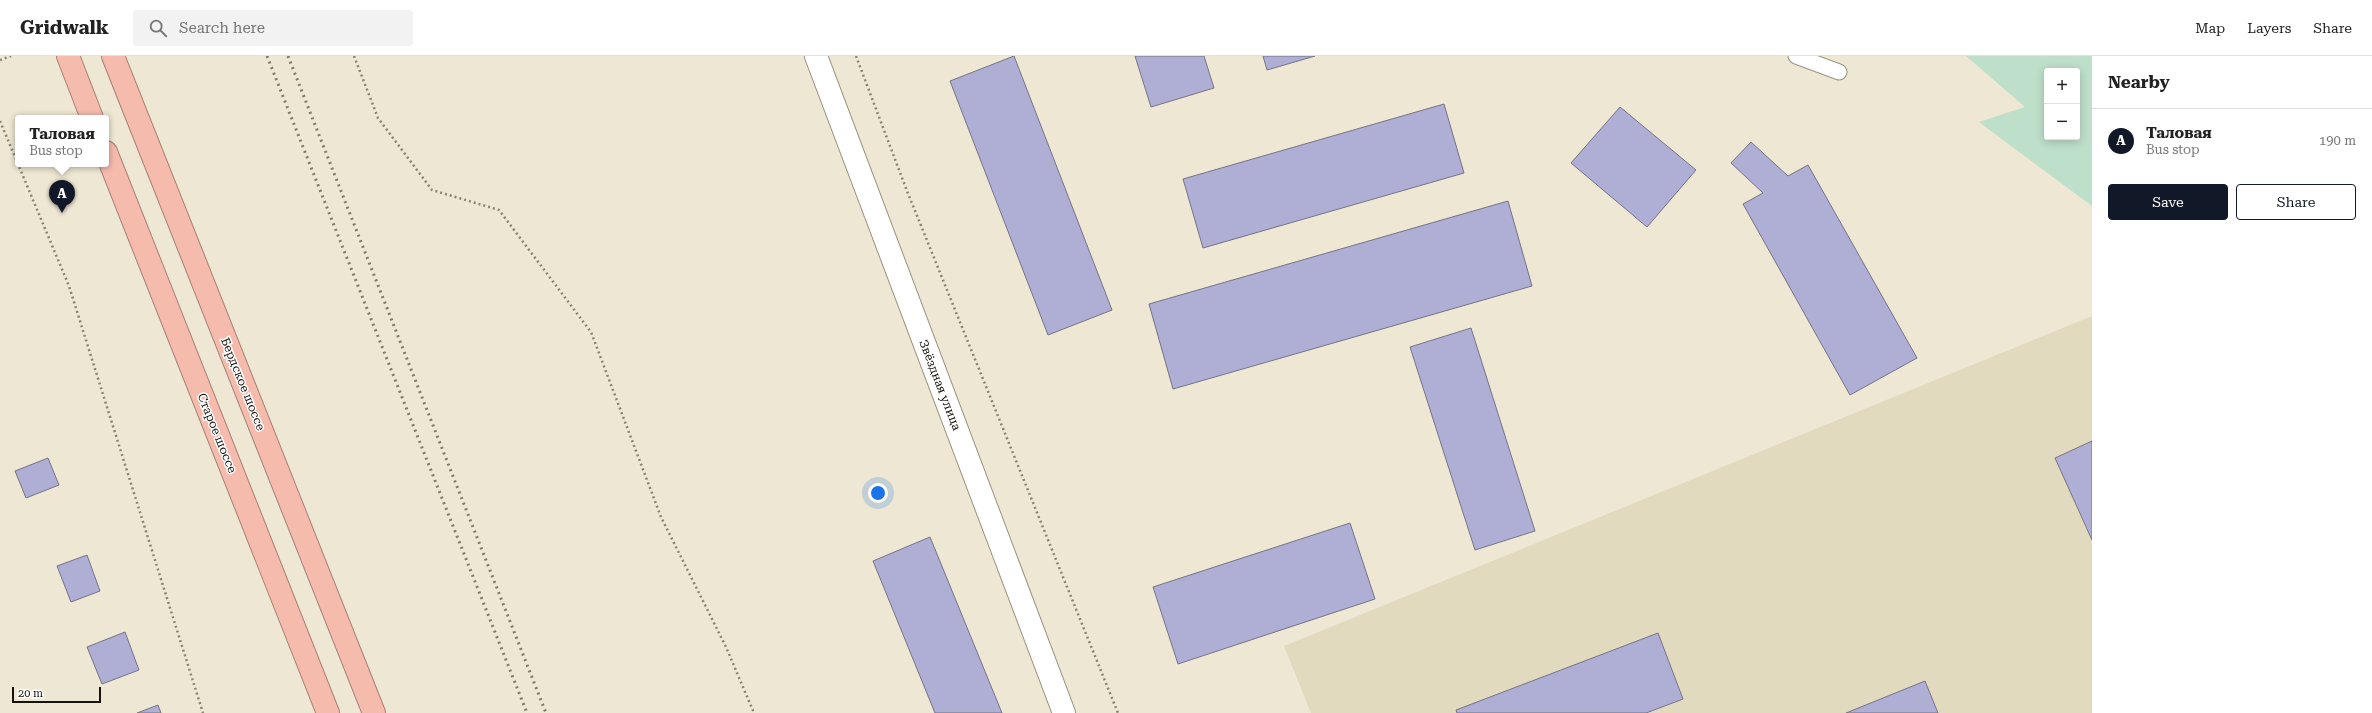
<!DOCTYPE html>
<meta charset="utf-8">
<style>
:root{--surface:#fff;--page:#f2f2f2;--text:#222;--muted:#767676;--line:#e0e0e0;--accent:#111827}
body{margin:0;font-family:"Roboto Serif",serif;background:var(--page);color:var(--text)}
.controls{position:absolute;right:12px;top:12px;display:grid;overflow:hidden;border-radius:4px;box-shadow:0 2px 10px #0003}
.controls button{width:36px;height:36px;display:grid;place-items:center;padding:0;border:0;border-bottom:1px solid var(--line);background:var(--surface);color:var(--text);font:20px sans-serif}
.scale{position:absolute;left:12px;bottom:10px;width:89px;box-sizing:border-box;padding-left:4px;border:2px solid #15130c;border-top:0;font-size:11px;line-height:14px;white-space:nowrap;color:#15130c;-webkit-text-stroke:3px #fff;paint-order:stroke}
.you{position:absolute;left:878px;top:437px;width:14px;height:14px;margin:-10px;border:3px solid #fff;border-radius:50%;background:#1a73e8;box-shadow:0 0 0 6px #1a73e833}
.badge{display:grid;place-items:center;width:26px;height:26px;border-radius:50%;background:var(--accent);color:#fff;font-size:13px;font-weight:700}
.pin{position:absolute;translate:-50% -33px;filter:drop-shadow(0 1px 2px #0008)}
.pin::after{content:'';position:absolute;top:21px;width:14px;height:12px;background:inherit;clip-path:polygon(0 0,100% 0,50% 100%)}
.popup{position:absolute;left:15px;top:59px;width:94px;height:52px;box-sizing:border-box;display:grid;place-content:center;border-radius:4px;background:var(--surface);filter:drop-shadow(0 1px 3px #0005);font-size:13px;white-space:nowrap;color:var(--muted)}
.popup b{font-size:15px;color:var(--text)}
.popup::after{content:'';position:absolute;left:50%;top:100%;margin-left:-8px;border:8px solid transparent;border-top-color:var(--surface)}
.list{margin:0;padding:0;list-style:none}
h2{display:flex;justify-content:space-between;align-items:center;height:52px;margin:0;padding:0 16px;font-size:17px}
h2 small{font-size:13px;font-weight:400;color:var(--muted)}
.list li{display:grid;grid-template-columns:26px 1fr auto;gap:12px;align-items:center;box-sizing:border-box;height:64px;padding:0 16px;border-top:1px solid var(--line)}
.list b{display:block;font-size:15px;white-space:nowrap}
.list p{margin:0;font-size:13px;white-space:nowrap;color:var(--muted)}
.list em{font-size:13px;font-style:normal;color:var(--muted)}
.actions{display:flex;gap:8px;padding:12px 16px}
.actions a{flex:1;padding:9px 0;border:1px solid var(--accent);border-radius:4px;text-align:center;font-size:14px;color:var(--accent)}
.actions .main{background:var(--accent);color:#fff}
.icon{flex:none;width:22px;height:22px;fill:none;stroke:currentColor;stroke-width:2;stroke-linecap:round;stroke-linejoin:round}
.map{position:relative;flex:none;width:2092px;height:657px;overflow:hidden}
header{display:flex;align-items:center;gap:24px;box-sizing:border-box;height:56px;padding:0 20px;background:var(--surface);border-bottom:1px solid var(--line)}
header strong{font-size:19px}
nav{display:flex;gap:22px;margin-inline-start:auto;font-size:14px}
.search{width:280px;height:36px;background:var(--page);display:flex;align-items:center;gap:10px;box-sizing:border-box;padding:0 14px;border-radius:4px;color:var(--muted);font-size:15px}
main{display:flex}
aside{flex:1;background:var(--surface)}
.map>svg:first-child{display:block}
.built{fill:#e2dabf}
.green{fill:#bedfca;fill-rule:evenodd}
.building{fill:#afaed4;stroke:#747486}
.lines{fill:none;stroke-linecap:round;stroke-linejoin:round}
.lane-casing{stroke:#989280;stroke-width:17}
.street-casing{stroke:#989280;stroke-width:24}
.highway-casing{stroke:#a78075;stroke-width:24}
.path{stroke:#888476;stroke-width:2.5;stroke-dasharray:2 3;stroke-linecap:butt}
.lane{stroke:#fff;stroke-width:15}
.street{stroke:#fff;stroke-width:22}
.highway{stroke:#f5bbad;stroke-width:22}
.rail{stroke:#807b6e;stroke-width:3;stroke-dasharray:2 4;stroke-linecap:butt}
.labels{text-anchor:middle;stroke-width:3;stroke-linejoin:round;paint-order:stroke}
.street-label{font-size:12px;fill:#15130c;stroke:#fff}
</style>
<header>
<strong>Gridwalk</strong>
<div class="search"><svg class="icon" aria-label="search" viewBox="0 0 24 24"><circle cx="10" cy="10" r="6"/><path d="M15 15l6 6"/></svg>Search here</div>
<nav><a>Map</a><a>Layers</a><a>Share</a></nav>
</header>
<main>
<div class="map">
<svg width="2092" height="657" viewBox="0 0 2092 657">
<rect width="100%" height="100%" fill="#eee7d3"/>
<path class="built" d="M 2092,260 L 2092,657 L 1311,657 L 1284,590 Z"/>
<path class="green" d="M 1966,0 L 2092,0 L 2092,150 L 1979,66 L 2025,51 ZM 2047,15 L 2077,15 L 2077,81 L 2047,81 Z"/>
<path class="building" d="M 1014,0 L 1112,254 L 1048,279 L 950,25 Z
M 1135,0 L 1204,0 L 1214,32 L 1151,51 Z
M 1263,0 L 1315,0 L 1267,14 Z
M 1444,48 L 1464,117 L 1203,192 L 1183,123 Z
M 1620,51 L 1696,114 L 1647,171 L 1571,107 Z
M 1751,86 L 1788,120 L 1808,109 L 1917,302 L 1850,339 L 1743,148 L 1763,137 L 1731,107 Z
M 1508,145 L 1532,230 L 1173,333 L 1149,248 Z
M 1471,272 L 1535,475 L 1475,494 L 1410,291 Z
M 2092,385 L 2092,484 L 2055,402 Z
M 48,402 L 59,429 L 26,442 L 15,415 Z
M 1350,467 L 1375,543 L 1178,608 L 1153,531 Z
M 930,481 L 1002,657 L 935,657 L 873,505 Z
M 87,499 L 100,535 L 71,546 L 57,510 Z
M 125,576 L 139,614 L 102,628 L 87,591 Z
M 1658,577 L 1683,643 L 1646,657 L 1457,657 L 1456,654 Z
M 1925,625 L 1938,657 L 1846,657 Z
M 158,649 L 161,657 L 137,657 Z"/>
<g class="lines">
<g class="lane-casing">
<path id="lane" d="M 1796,0 L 1839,16"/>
</g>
<g class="street-casing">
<path id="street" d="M 816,0 L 1064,657"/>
</g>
<g class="highway-casing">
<path id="highway" d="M 68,0 L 92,62
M 113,0 L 374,657
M 106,96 L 328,657"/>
</g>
<path class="path" d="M 354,0 L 378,62 L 432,134 L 499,154 L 591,276 L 661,461 L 726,591 L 754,657
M 856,0 L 907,135 L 1118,657
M 0,4 L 11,0
M 0,65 L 69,230 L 203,657"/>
<use href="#lane" class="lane"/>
<use href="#street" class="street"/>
<use href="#highway" class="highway"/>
<path class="rail" d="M 267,0 L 527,657
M 288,0 L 546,657"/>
</g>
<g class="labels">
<g class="street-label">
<text transform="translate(243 328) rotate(68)" y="4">Бердское шоссе</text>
<text transform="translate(940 329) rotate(69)" y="4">Звёздная улица</text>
<text transform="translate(217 377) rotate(68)" y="4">Старое шоссе</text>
</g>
</g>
</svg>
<div class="controls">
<button>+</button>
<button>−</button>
</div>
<div class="scale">20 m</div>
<div class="you"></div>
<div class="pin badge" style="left:62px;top:157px">A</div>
<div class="popup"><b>Таловая</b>Bus stop</div>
</div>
<aside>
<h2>Nearby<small></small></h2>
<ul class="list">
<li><span class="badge">A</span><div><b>Таловая</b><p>Bus stop</p></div><em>190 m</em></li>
</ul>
<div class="actions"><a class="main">Save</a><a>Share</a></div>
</aside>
</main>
